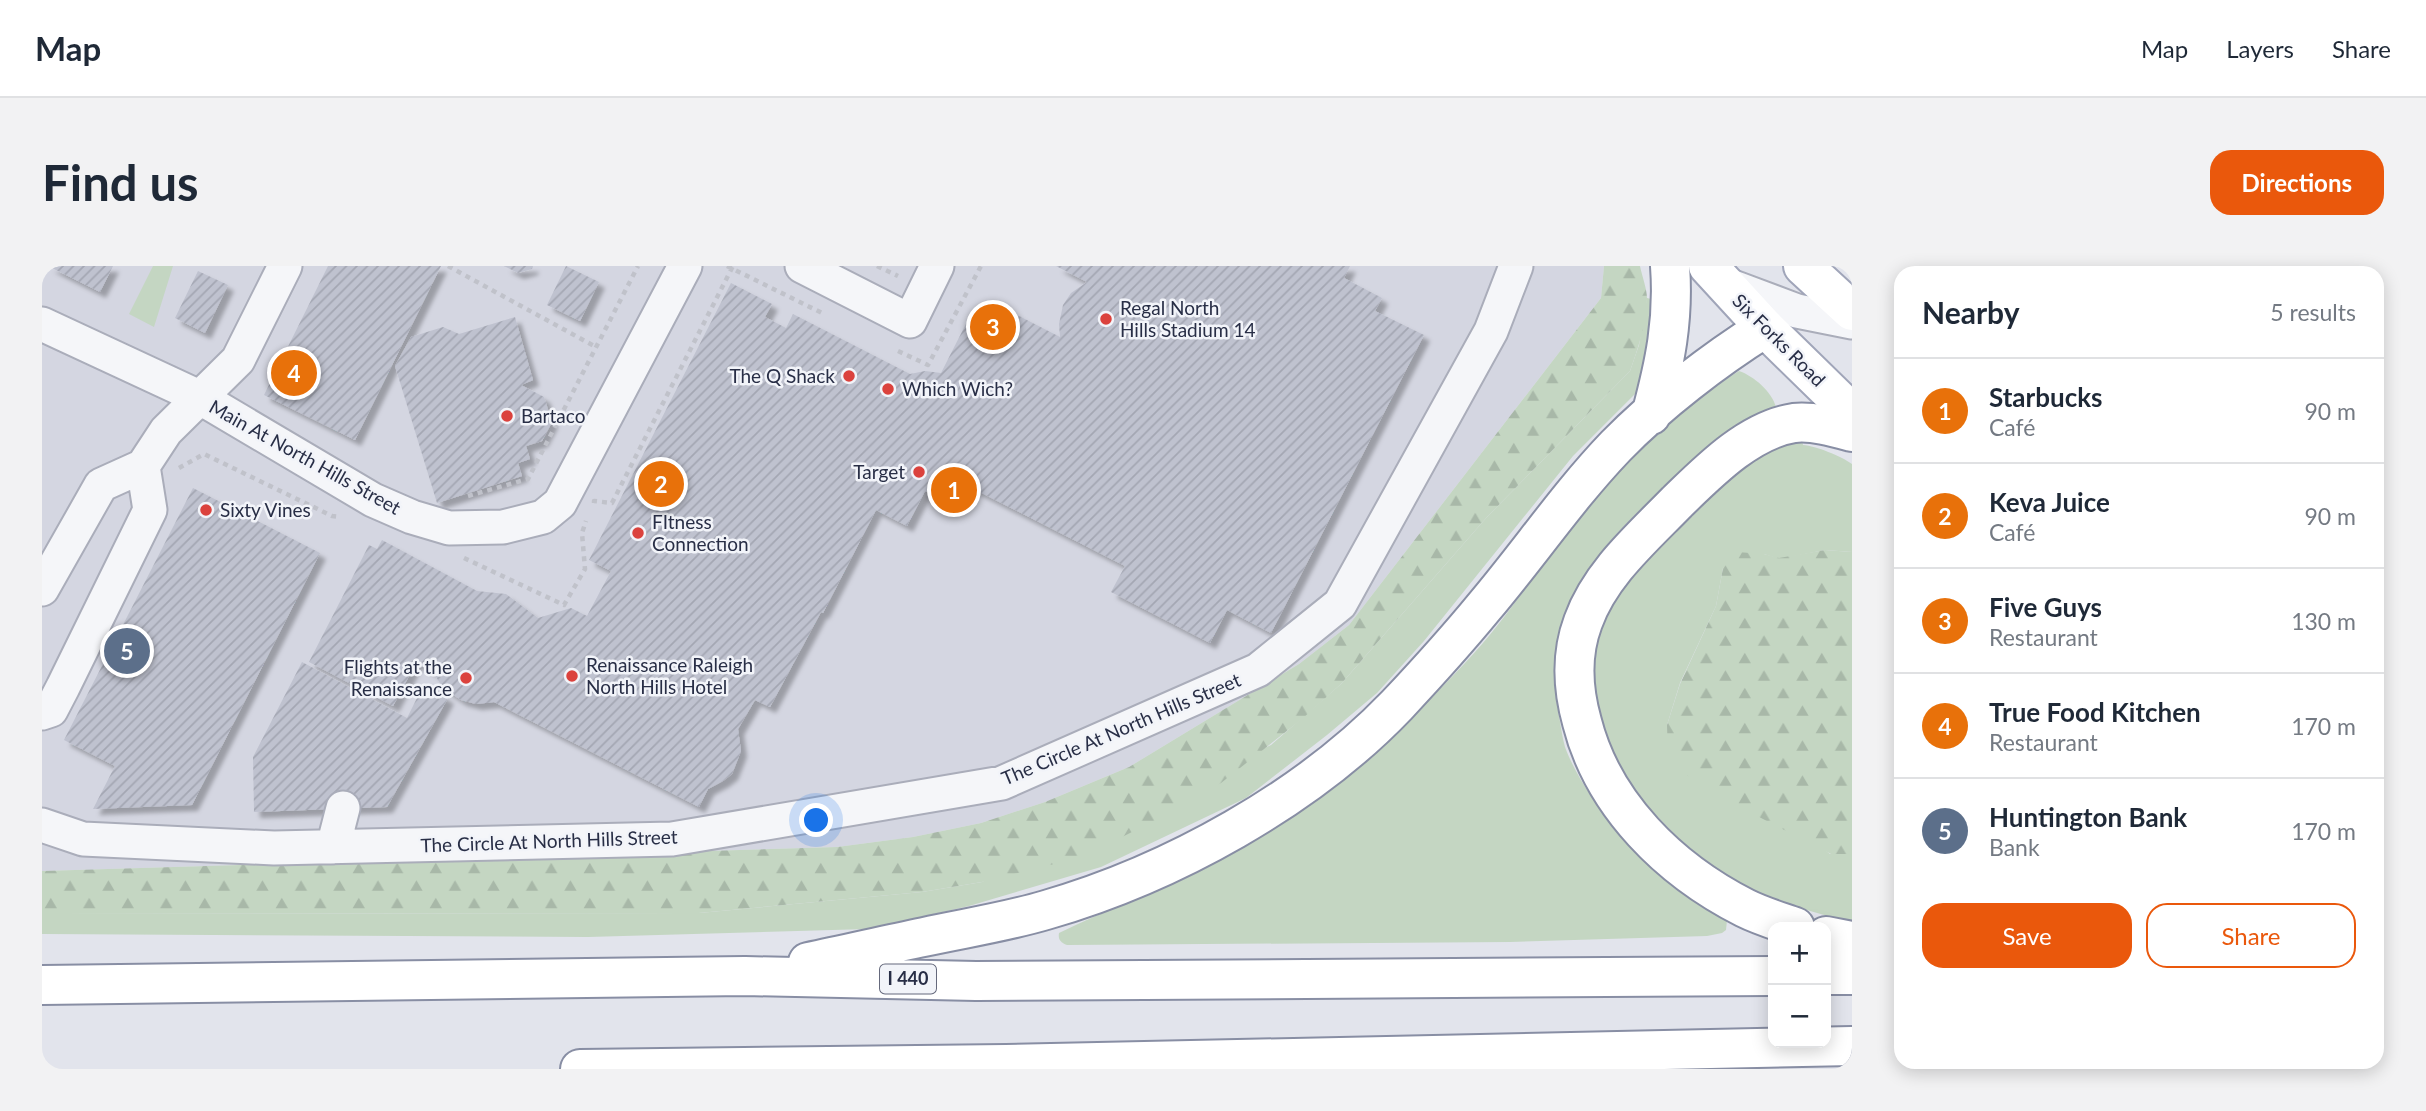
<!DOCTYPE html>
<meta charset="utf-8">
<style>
:root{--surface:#fff;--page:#f2f2f3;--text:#1f2937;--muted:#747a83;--line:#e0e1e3;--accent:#ea580c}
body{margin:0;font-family:Lato,sans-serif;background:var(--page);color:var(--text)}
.controls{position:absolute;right:21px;bottom:21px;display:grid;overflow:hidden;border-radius:14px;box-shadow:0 4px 18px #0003}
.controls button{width:63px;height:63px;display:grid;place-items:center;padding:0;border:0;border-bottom:2px solid var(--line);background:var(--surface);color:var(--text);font:35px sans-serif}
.you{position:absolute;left:775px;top:555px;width:24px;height:24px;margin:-18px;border:5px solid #fff;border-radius:50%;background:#1a73e8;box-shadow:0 0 0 10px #1a73e833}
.badge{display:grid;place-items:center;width:46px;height:46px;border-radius:50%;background:var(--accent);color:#fff;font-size:23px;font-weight:700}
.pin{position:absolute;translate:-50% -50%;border:4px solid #fff;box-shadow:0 2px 7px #0006}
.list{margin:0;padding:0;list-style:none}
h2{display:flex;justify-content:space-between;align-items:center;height:91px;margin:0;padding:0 28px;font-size:30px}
h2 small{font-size:23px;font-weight:400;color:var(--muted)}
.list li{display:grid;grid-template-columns:46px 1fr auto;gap:21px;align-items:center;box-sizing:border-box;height:105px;padding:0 28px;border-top:2px solid var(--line)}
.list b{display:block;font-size:26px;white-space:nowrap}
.list p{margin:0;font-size:23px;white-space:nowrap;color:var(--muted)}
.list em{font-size:23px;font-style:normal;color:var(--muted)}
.actions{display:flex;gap:14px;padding:21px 28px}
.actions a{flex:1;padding:16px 0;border:2px solid var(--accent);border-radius:21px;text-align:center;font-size:24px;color:var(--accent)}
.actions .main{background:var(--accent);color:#fff}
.map{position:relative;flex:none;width:1810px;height:803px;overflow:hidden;border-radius:21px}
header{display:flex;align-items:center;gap:42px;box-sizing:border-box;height:98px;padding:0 35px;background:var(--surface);border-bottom:2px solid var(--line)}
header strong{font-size:33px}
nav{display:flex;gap:38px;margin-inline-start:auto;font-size:24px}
.intro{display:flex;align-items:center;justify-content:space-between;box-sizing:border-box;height:168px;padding:0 42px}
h1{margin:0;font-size:49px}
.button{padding:18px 32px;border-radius:21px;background:var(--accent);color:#fff;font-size:24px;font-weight:700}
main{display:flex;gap:42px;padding:0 42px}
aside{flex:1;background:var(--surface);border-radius:21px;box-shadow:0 4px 18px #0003}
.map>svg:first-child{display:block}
.built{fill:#d4d6e1}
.grass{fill:#c4d6c2}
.forest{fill:url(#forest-firs)}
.building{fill:url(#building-hatch);filter:url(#shadow)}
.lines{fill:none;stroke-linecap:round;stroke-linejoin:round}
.minor-casing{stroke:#aaadba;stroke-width:37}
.major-casing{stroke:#a0a5b9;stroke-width:42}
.highway-casing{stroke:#888ea4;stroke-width:42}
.path{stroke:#c0c2ca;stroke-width:4.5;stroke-dasharray:5 5;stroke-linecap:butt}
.minor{stroke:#f5f6f9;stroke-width:33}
.major{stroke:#fff;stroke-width:38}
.highway{stroke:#fff;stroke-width:38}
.poi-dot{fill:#db423d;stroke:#f2f4f9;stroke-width:2.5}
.labels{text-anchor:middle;stroke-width:5;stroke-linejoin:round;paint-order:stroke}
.shield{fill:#f2f4f9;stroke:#65697c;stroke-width:2}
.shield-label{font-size:18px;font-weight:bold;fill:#282e46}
.poi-label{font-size:19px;fill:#282e46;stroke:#f2f4f9;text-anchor:start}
.street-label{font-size:19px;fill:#282e46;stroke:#f2f4f9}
</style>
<header>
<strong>Map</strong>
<nav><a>Map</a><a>Layers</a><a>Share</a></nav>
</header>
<div class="intro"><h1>Find us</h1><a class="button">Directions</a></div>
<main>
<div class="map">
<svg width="1810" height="803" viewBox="0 0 1810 803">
<defs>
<pattern id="forest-firs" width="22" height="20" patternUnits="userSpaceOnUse" patternTransform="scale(1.75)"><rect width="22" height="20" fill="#c4d6c2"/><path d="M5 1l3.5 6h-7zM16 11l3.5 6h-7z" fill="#a8b8a8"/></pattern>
<pattern id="building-hatch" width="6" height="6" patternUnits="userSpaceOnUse" patternTransform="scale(1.75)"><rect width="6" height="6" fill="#bfc2cf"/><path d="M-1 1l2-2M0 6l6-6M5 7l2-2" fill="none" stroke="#a4a7b3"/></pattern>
<filter id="shadow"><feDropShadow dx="6" dy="6" stdDeviation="2" flood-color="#0004"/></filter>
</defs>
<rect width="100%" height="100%" fill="#e2e4ec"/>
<path class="built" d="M 0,0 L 1562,0 L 1559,32 L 1307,359 L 1257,398 L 1087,501 L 1003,536 L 939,557 L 871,571 L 795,581 L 0,605 Z"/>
<path class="grass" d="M 111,0 L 131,0 L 112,61 L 87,48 Z
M 1605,32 L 1618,35 L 1596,125 L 1531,190 L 1382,375 L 1335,427 L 1285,469 L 1204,532 L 1059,601 L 927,640 L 826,663 L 546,671 L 0,668 L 0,648 L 657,647 L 880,626 L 940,616 L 1229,479 L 1299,418 L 1445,251 L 1588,105 L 1597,79 Z
M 1697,105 C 1712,110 1730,126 1734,141 L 1709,151 L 1696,159 C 1605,238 1490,312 1517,450 C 1519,460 1520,471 1523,481 C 1532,506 1553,539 1571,558 C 1581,569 1595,579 1607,589 C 1633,610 1659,632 1685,654 L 1684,664 L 1680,667 L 1665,670 L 1468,676 L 1025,679 C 1018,676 1016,673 1017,667 C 1063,644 1112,628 1158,605 C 1260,554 1346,479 1423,397 C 1456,363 1483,322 1511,284 C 1562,217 1625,149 1697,105 Z
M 1759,169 L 1761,179 C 1774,180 1799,190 1810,198 L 1810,286 L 1783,284 L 1737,293 L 1722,288 L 1681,302 L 1674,340 L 1638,417 L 1625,459 L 1788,588 L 1810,588 L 1810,657 L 1730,634 L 1688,613 L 1645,581 L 1606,541 L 1573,497 L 1548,422 L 1548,389 L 1570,328 L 1712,183 Z"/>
<path class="forest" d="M 1562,0 L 1598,0 C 1600,10 1605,23 1605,33 C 1604,58 1596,83 1588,105 L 1445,251 L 1299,418 L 1260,453 L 1179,517 L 1124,549 L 1040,591 L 940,616 L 880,626 L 657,647 L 0,648 L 0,605 L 795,581 L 871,571 L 939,557 L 1003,536 L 1087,501 L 1257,398 L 1307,359 L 1559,32 Z
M 1783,284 L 1810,286 L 1810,588 L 1789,588 L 1655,519 L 1626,490 L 1625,459 L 1638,418 L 1674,340 L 1681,302 L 1695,286 L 1722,288 L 1737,292 Z"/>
<path class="building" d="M 6,0 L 71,0 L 58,26 Z
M 286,0 L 399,0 L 313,174 L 222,129 Z
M 462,0 L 491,0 L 490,3 L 476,7 Z
M 524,0 L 557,16 L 538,55 L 505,39 Z
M 1014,0 L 1308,0 L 1302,12 L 1340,32 L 1333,45 L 1382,69 L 1229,367 L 1185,344 L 1168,377 L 1069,326 L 1083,300 L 922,218 L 911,239 L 883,225 L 865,260 L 834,244 L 781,347 L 779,346 L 728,441 L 713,434 L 696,463 L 699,485 L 690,508 L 681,515 L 666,523 L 657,541 L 452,436 L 434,438 L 419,434 L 401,422 L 391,406 L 374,397 L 351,440 L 267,396 L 327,279 L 335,283 L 340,274 L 435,325 L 464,328 L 496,352 L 529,342 L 545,350 L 569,305 L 547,294 L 689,17 L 730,38 L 723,51 L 744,62 L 751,48 L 868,108 L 883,105 L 899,107 L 932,42 L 950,36 L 1018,71 L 1017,58 L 1021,39 L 1029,27 L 1045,16 Z
M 156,5 L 186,19 L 163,67 L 133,52 Z
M 473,51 L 491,114 L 479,119 L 502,131 L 510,156 L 500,175 L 484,180 L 488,193 L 476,197 L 480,210 L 395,237 L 353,100 L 369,71 L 401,61 L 417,68 Z
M 151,222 L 278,287 L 150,539 L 51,543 L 73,500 L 22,474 Z
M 260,396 L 365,452 L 382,418 L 406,432 L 345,541 L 212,546 L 211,491 Z"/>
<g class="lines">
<g class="minor-casing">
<path id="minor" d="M 760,0 L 868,55 L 895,0
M 1683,18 L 1755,45 L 1810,56
M 0,58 L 157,131 L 331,234 L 370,251 L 407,262 L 461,261 L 501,251 L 518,237 L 643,0
M 101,200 L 124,165 L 196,94 L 243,0
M 0,323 L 59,219 L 101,200 L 108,244 L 21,421 L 9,444 L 0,447
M 0,559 L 41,573 L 232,582 L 630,573 L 960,517 L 1216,404 L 1298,338 L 1449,65 L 1474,0
M 291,581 L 301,542"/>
</g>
<g class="major-casing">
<path id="major" d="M 1666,0 L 1723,62 L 1810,147
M 1761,0 L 1810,45"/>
</g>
<g class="highway-casing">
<path id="highway" d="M 1609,149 C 1623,97 1632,54 1628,0
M 1753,661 C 1736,655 1719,650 1703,642 C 1628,604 1561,539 1540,456 C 1531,424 1529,388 1541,356 C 1558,308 1600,272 1635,236 C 1667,205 1707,164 1752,157 C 1771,155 1792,161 1810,166
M 1784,670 L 1810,675
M 766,696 C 805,688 843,679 882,671 C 923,662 964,656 1004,644 C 1129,608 1265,533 1355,439 C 1385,407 1414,375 1442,341 C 1487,288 1526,230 1574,180 C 1616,137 1672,94 1723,62
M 1784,709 L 1810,709
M 0,719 L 703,710 L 934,715 L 1731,710
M 538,803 L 964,798 L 1810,780"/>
</g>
<path class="path" d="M 406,0 L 554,81
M 685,0 L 782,48
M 835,0 L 856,10
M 856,85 L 886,99 L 939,0
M 137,202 L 162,188 L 290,250 L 299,251
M 426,230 L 486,213 L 596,0
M 552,237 L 552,235 L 570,237 L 691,0
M 422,292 L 522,339 L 543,303 L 540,267 L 544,255"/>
<use href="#minor" class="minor"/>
<use href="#major" class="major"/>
<use href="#highway" class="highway"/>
</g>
<g class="poi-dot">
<circle cx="1064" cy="53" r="7"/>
<circle cx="807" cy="110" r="7"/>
<circle cx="846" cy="123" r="7"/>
<circle cx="465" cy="150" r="7"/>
<circle cx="877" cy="206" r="7"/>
<circle cx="164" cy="244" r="7"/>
<circle cx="596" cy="267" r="7"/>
<circle cx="530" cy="410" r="7"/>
<circle cx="424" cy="412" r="7"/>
</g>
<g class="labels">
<rect class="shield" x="838" y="698.5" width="56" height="29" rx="5"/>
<g class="shield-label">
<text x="866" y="719">I 440</text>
</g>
<g class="poi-label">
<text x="1078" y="49">Regal North<tspan x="1078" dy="22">Hills Stadium 14</tspan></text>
<text x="793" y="117" text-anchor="end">The Q Shack</text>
<text x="860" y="130">Which Wich?</text>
<text x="479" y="157">Bartaco</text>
<text x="863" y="213" text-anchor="end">Target</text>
<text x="178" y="251">Sixty Vines</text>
<text x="610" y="263">FItness<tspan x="610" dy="22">Connection</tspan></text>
<text x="544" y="406">Renaissance Raleigh<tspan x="544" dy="22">North Hills Hotel</tspan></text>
<text x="410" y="408" text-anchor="end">Flights at the<tspan x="410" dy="22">Renaissance</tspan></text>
</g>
<g class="street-label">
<text transform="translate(1737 74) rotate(45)" y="7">Six Forks Road</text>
<text transform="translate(263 191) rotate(29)" y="7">Main At North Hills Street</text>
<text transform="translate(1079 463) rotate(-23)" y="7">The Circle At North Hills Street</text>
<text transform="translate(507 575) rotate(-2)" y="7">The Circle At North Hills Street</text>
</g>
</g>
</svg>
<div class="controls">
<button>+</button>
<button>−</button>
</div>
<div class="you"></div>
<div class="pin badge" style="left:912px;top:224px;background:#e8710a">1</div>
<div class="pin badge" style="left:619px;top:218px;background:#e8710a">2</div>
<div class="pin badge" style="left:951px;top:61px;background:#e8710a">3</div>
<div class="pin badge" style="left:252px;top:107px;background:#e8710a">4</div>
<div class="pin badge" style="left:85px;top:385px;background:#5c6f8a">5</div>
</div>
<aside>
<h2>Nearby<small>5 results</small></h2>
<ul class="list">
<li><span class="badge" style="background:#e8710a">1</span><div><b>Starbucks</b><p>Café</p></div><em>90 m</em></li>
<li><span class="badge" style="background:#e8710a">2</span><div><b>Keva Juice</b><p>Café</p></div><em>90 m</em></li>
<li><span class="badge" style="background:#e8710a">3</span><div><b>Five Guys</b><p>Restaurant</p></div><em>130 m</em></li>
<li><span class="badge" style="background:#e8710a">4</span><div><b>True Food Kitchen</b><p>Restaurant</p></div><em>170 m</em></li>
<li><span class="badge" style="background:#5c6f8a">5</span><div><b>Huntington Bank</b><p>Bank</p></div><em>170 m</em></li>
</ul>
<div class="actions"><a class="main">Save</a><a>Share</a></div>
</aside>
</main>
